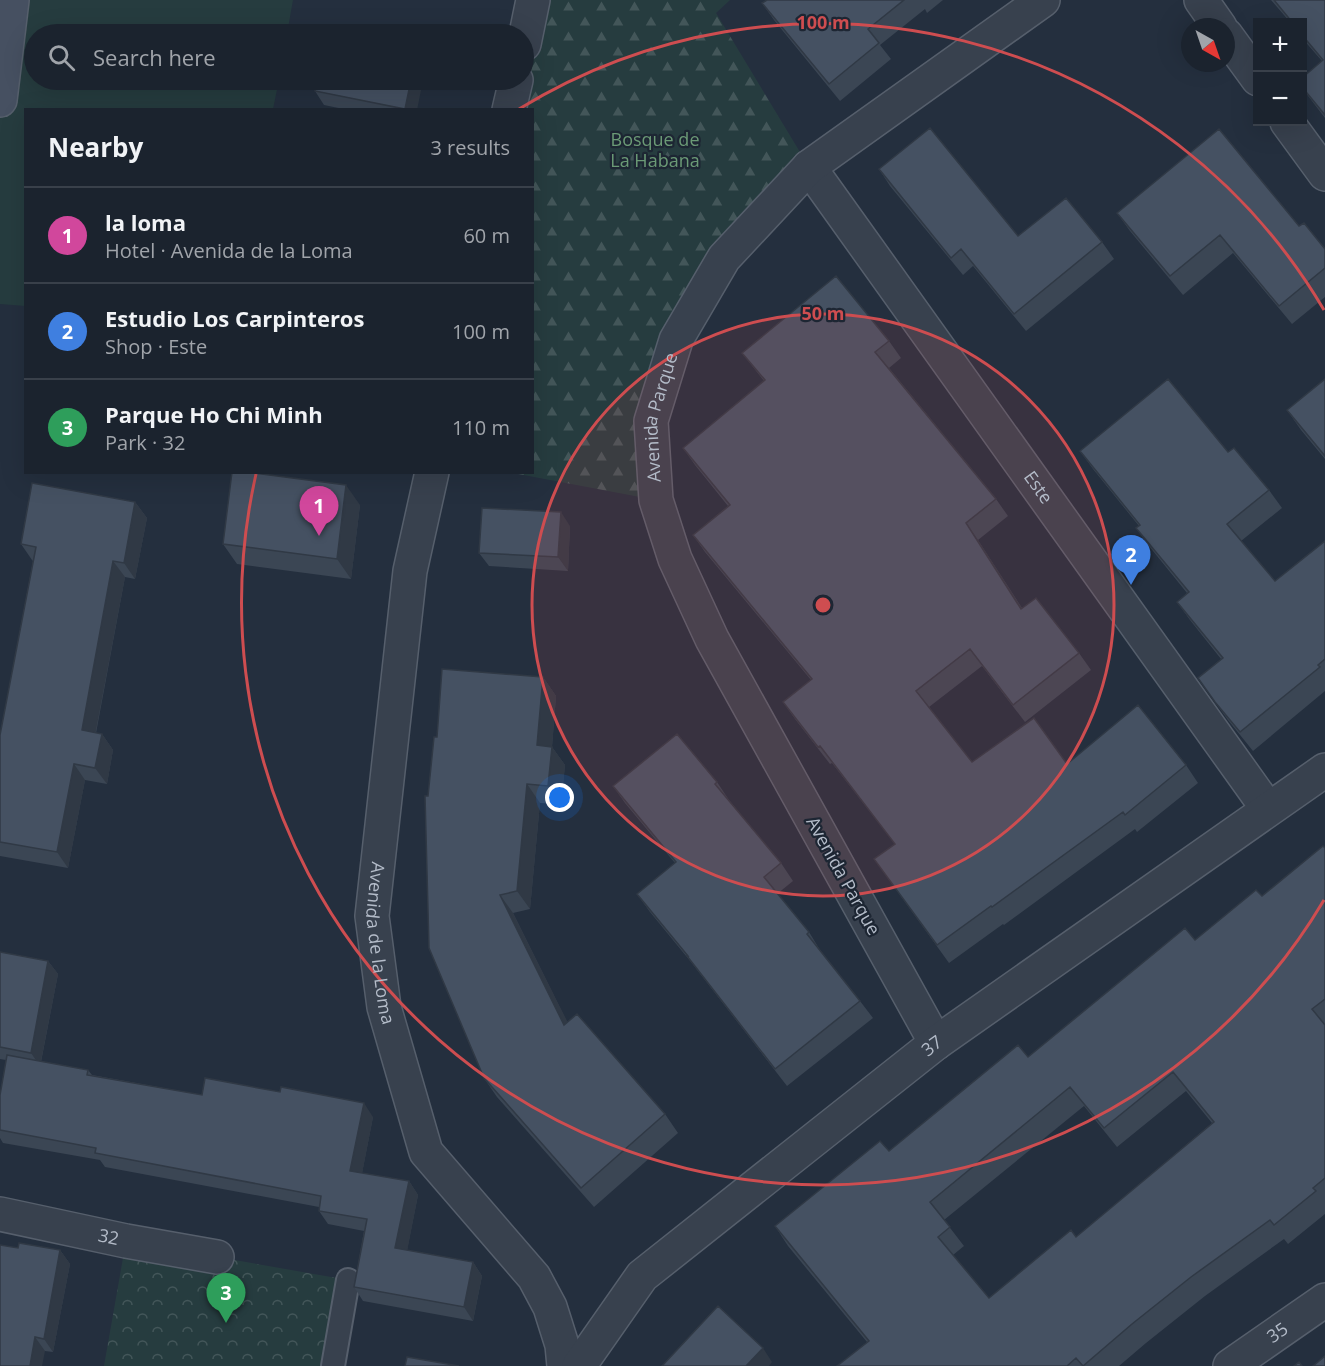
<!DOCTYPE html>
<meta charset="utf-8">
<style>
:root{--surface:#1b232e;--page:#242b36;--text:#f1f3f6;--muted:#a0a4aa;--line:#39404a;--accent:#8ab4f8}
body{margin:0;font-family:"Open Sans",sans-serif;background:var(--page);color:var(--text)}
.controls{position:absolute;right:18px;top:18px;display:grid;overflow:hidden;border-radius:0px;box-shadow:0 6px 24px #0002}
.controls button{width:54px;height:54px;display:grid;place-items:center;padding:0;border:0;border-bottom:2px solid var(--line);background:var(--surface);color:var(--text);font:30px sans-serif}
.compass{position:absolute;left:1181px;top:18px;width:54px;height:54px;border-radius:50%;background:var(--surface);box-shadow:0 6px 24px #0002;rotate:140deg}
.you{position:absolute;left:560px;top:798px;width:21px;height:21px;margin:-15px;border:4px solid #fff;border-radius:50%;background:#1a73e8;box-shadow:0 0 0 9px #1a73e833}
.badge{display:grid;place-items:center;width:39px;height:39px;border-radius:50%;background:var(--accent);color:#fff;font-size:20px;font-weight:700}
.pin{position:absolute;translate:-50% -50px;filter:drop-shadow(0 2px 3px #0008)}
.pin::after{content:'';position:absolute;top:32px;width:21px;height:18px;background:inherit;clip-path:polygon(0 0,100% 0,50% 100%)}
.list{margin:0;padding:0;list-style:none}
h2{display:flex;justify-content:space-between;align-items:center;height:78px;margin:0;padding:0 24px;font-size:26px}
h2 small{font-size:20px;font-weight:400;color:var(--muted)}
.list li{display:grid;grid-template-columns:39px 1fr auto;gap:18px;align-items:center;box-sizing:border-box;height:96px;padding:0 24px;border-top:2px solid var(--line)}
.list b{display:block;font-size:22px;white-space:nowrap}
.list p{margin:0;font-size:20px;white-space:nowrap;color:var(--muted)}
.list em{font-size:20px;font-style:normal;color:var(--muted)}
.icon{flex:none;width:33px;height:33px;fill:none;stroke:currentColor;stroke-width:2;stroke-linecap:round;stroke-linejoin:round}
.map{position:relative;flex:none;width:1325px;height:1366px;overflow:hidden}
.search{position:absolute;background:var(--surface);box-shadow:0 6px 24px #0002;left:24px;top:24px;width:510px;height:66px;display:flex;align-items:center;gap:15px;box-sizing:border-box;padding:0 21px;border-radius:33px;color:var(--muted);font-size:22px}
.panel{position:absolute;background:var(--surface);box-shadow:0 6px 24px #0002;left:24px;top:108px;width:510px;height:366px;border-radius:0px}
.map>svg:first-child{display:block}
.grass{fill:#263c3f}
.forest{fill:url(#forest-firs)}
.park{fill:url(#park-crowns)}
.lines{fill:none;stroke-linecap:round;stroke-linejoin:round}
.lane-casing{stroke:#565f6c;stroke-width:26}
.street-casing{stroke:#565f6c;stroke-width:36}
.secondary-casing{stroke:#565f6c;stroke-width:36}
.lane{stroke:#38414e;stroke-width:22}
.street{stroke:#38414e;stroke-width:33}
.secondary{stroke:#465061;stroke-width:33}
.wall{fill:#3b4654;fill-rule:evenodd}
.shaded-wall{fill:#303945}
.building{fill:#455162;stroke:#303945;stroke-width:1.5;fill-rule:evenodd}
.ring{fill:none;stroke:#ce4d50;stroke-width:3}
.labels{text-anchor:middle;stroke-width:4.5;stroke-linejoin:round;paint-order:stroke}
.park-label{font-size:18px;fill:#6b9a76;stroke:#1d2633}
.street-label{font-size:18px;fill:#b4bcc9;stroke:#1d2633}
.centre{fill:#ce4d50;stroke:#1d2633;stroke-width:3}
.ring-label{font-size:18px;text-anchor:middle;font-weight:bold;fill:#ce4d50;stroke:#1d2633;stroke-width:4.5;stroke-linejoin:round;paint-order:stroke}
</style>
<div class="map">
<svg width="1325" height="1366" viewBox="0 0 1325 1366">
<defs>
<pattern id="forest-firs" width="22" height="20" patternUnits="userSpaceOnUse" patternTransform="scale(1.5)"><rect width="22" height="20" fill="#263c3f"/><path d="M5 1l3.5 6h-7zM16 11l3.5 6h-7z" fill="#435659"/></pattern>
<pattern id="park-crowns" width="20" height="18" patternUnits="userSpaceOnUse" patternTransform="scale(1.5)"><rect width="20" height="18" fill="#263c3f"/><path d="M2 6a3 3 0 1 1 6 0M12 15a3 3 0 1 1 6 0" fill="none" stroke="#435659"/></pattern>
</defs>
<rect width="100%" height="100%" fill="#242f3e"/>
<path class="grass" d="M 10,0 L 293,0 L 287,34 L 34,34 L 34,80 L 279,80 L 273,109 L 26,110 L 25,306 L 0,304 L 0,90 Z"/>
<path class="forest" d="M 538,0 L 730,0 L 716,13 L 809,167 L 676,340 L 656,500 L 513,473 L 532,472 L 532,110 L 513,109 L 524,80 L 524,65 Z"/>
<path class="park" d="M 126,1241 L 348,1280 L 333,1366 L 104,1366 Z"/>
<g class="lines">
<g class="lane-casing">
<path id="lane" d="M 333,1366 L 348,1280"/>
</g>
<g class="street-casing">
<g id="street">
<path d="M 1201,0 L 1220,27"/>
<path d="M 1226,35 L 1258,79"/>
<path d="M 524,44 L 533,0"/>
<path d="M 509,110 L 516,80"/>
<path d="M 1287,122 L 1325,174"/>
<path id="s1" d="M 809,167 L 1268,809"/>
<path id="s2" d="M 432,472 L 410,571 L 372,916 L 384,1007 L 426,1152 L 534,1277 L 550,1307 L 562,1345 L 564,1366"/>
<path id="s3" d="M 936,1043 L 712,639 L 675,559 L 656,500 L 651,421 L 676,340 L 724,258 L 809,167 L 1043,0"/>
<path id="s4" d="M 0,1214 L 126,1241 L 217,1257"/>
<path id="s5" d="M 579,1366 L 642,1276 L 936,1043 L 1325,770"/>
<path id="s6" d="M 1230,1366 L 1325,1300"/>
</g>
</g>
<g class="secondary-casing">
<path id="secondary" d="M 0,100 L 12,0"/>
</g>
<use href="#lane" class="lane"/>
<use href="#street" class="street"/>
<use href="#secondary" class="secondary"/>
</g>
<path class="wall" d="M 767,0 L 943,0 L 927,13 L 925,9 L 880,45 L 891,59 L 840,101 L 774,20 L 762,3 Z
M 1271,0 L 1325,0 L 1325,118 L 1302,88 L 1302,78 L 1322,61 L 1302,38 L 1302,22 L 1290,22 Z
M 315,91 L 417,110 L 348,110 L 324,105 Z
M 879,169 L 1018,236 L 1102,242 L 1114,259 L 1026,331 L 973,266 L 963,275 L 890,186 Z
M 1117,213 L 1299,226 L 1325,249 L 1325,297 L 1292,324 L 1233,253 L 1183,295 L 1130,231 Z
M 889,341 L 901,358 L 889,368 L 996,499 L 1008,516 L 978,540 L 1022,608 L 1079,653 L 1091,670 L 1025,722 L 982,666 L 929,707 L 972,762 L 1186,765 L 1198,783 L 1137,832 L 1135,829 L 1004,925 L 1003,924 L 949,963 L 874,859 L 895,844 L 832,763 L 830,764 L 795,719 L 783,702 L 811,680 L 705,552 L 693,535 L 728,506 L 695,465 L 683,448 L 764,381 L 742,353 Z
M 1325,379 L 1325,459 L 1301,430 L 1287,410 Z
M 1080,451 L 1228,452 L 1269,490 L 1282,508 L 1241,541 L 1275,581 L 1325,541 L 1325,691 L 1253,751 L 1228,720 L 1198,678 L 1221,659 L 1190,620 L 1177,602 L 1187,593 L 1149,546 L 1136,528 L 1139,526 L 1093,469 Z
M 135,502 L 147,518 L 135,579 L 125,577 L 96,733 L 102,734 L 113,750 L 107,784 L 85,780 L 68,868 L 0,856 L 0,735 L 33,561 L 32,560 L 21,544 Z
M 360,505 L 351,579 L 237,564 L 223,544 Z
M 570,526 L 568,571 L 489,566 L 479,553 Z
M 543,677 L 556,696 L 552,747 L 565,765 L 561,804 L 540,803 L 530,909 L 513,913 L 567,1022 L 665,1114 L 678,1133 L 594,1207 L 497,1097 L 484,1078 L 428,796 L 437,737 Z
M 717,782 L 729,800 L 781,863 L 793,881 L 777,894 L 809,932 L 820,950 L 860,1001 L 873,1018 L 787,1086 L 691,962 L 650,912 L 637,894 L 675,863 L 625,803 L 613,786 Z
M 1325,848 L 1325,1214 L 1288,1244 L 1284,1239 L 1205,1296 L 1146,1343 L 1119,1366 L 837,1366 L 867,1342 L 788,1246 L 775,1226 L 889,1151 L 1028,1057 L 1195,940 L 1262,896 ZM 1186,1091 L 1212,1123 L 1077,1237 L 989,1298 L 953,1255 L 964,1246 L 944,1220 L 1084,1106 L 1117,1147 Z
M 0,952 L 48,961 L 58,974 L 41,1062 L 88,1070 L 92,1075 L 202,1095 L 373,1117 L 362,1173 L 409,1181 L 418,1195 L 407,1250 L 473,1262 L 482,1276 L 473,1321 L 363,1301 L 354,1287 L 364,1231 L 328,1224 L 319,1211 L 319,1207 L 105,1167 L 100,1160 L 3,1143 L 0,1138 L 0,1095 L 6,1060 L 0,1059 Z
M 18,1248 L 60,1250 L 70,1264 L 53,1352 L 45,1351 L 0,1366 Z"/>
<path class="shaded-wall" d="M 411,80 L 423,80 L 417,110 L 405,109 Z
M 346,485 L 360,505 L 351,579 L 337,559 Z
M 135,502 L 147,518 L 135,579 L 124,563 Z
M 561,512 L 570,526 L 568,571 L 558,557 Z
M 966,523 L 978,540 L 1033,626 L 1021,609 Z
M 113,561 L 125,577 L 93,746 L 82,730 Z
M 543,677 L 556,696 L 552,747 L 565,765 L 561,804 L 548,786 L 537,745 Z
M 102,734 L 113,750 L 107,784 L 95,768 Z
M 74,764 L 85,780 L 68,868 L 57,852 Z
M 527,784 L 540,803 L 530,909 L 517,891 Z
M 500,895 L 513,913 L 578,1043 L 564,1025 Z
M 48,961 L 58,974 L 40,1066 L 31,1053 Z
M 364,1103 L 373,1117 L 360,1184 L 350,1171 Z
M 409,1181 L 418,1195 L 405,1262 L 395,1248 Z
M 60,1250 L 70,1264 L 53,1352 L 44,1339 Z
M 473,1262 L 482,1276 L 473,1321 L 464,1307 Z
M 35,1337 L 45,1351 L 42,1366 L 30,1366 Z
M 763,1348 L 772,1362 L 769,1366 L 746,1366 Z"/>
<path class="building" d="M 767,0 L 904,0 L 868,29 L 879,43 L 829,84 L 762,3 Z
M 1274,0 L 1325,0 L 1325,115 L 1302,87 L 1302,78 L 1323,60 L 1302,35 L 1302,22 L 1292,22 Z
M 317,80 L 411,80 L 405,109 L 315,91 Z
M 930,128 L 1018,236 L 1066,198 L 1102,242 L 1014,314 L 961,249 L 951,258 L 879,169 Z
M 1219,129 L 1299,226 L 1304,223 L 1325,249 L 1325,268 L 1279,306 L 1220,235 L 1170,276 L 1117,213 Z
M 836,276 L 889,341 L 875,352 L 996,499 L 966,523 L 1021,609 L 1036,598 L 1079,653 L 1013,705 L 970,649 L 916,691 L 972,762 L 1034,718 L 1067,764 L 1138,705 L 1186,765 L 1125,815 L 1123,812 L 992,907 L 991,906 L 937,945 L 874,859 L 895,844 L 820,746 L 818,747 L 783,702 L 812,679 L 693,535 L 730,505 L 683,448 L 765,380 L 742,353 Z
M 1168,379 L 1228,452 L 1234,448 L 1269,490 L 1227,524 L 1275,581 L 1325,541 L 1325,659 L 1318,665 L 1320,667 L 1240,732 L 1215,702 L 1198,678 L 1223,658 L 1177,602 L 1189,592 L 1136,528 L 1140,525 L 1080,451 Z
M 1325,379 L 1325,456 L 1287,410 Z
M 232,472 L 247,472 L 346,485 L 337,559 L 223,544 Z
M 32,483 L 135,502 L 124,563 L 113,561 L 82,730 L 102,734 L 95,768 L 74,764 L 57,852 L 0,842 L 0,735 L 36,547 L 21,544 Z
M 482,508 L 561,512 L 558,557 L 479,553 Z
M 442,669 L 543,677 L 537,745 L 552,747 L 548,786 L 527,784 L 517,891 L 500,895 L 564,1025 L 577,1014 L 665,1114 L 581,1188 L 484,1078 L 429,948 L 425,796 L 428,796 L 434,737 L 437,737 Z
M 677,734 L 717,782 L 715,784 L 781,863 L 764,877 L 809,932 L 807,934 L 860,1001 L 775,1069 L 687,956 L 688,956 L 637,894 L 676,862 L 613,786 Z
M 1323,846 L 1325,848 L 1325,999 L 1312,1009 L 1325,1025 L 1325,1178 L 1313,1188 L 1316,1191 L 1274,1225 L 1270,1220 L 1191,1277 L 1132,1324 L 1083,1366 L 1076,1358 L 1067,1366 L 837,1366 L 869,1341 L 775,1226 L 880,1141 L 889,1151 L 1018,1045 L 1028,1057 L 1185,928 L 1195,940 L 1256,890 L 1262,896 ZM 1173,1072 L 1214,1122 L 1076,1237 L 1071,1230 L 989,1298 L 938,1237 L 950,1227 L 930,1202 L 1070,1087 L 1104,1128 Z
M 0,952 L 48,961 L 31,1053 L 0,1047 Z
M 7,1055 L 88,1070 L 87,1075 L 202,1095 L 205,1078 L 280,1092 L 281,1087 L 364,1103 L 350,1171 L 409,1181 L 395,1248 L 473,1262 L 464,1307 L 354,1287 L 367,1219 L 319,1211 L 321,1196 L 95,1153 L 96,1148 L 0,1130 L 0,1095 Z
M 19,1243 L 60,1250 L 44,1339 L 35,1337 L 30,1366 L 0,1366 L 0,1245 L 18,1248 Z
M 718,1306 L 763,1348 L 746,1366 L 662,1366 Z
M 1325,1356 L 1325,1366 L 1313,1366 Z
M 407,1357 L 459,1366 L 405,1366 Z
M 1299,1362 L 1302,1366 L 1294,1366 Z"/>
<circle cx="823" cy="605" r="291" fill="#ce4d50" fill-opacity=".12"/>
<g class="ring">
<circle cx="823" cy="605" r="291"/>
<path d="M1324 900A582 582 0 0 1 256 474M519 109A582 582 0 0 1 1324 310"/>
</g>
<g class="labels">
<g class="park-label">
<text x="655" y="146">Bosque de<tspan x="655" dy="21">La Habana</tspan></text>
</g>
<g class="street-label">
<text dy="6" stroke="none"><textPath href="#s3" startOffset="696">Avenida Parque</textPath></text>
<text dy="6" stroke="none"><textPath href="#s1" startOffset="394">Este</textPath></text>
<text transform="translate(843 876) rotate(61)" y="6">Avenida Parque</text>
<text dy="6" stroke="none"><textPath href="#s2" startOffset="476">Avenida de la Loma</textPath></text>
<text dy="6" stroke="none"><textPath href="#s5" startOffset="480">37</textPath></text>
<text dy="6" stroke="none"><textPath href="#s4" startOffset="111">32</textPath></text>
<text dy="6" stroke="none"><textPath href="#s6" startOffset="58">35</textPath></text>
</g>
</g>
<circle cx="823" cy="605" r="9" class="centre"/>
<g class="ring-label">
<text x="823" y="29">100 m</text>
<text x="823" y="320">50 m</text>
</g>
</svg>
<div class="controls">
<button>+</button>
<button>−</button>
</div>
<svg class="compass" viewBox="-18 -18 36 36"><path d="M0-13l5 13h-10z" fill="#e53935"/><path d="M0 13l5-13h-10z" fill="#a0a4aa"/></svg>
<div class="you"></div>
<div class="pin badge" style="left:319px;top:536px;background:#d1479c">1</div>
<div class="pin badge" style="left:1131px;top:585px;background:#3f7fe0">2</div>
<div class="pin badge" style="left:226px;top:1323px;background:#2e9e5b">3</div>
<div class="search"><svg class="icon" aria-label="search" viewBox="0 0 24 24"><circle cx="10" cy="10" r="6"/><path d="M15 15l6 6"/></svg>Search here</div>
<section class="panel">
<h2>Nearby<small>3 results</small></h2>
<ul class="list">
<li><span class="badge" style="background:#d1479c">1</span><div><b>la loma</b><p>Hotel · Avenida de la Loma</p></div><em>60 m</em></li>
<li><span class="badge" style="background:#3f7fe0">2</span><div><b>Estudio Los Carpinteros</b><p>Shop · Este</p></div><em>100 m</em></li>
<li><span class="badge" style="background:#2e9e5b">3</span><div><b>Parque Ho Chi Minh</b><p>Park · 32</p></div><em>110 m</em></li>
</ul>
</section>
</div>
